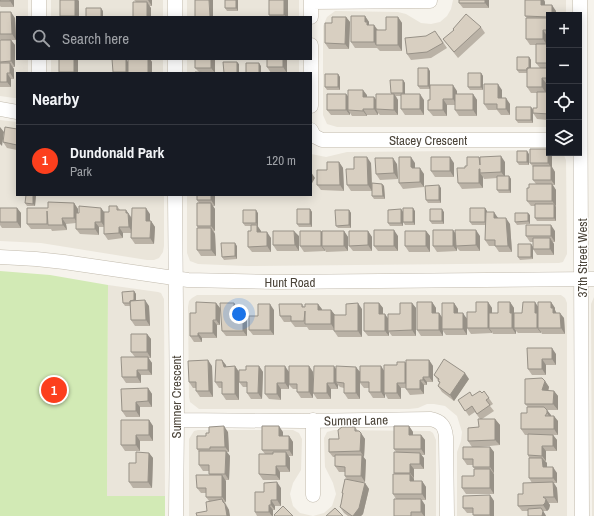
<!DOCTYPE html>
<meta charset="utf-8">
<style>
:root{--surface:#171b24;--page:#242831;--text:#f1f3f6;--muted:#9ea1a6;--line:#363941;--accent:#fc3f1d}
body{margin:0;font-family:"Archivo Narrow",sans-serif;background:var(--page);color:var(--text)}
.controls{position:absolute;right:12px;top:12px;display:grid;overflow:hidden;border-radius:0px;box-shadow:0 2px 10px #0003}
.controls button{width:36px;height:36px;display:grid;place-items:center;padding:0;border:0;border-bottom:1px solid var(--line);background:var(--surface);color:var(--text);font:20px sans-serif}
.you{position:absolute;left:239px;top:314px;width:14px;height:14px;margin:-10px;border:3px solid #fff;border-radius:50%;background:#1a73e8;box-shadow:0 0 0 6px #1a73e833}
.badge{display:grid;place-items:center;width:26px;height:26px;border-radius:50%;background:var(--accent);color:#fff;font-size:13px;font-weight:700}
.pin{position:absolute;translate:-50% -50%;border:2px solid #fff;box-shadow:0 1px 4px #0006}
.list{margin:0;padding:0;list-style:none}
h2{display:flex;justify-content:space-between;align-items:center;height:52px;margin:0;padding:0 16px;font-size:17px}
h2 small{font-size:13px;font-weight:400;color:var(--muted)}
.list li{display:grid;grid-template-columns:26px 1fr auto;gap:12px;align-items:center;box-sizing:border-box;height:72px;padding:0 16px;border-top:1px solid var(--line)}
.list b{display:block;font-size:15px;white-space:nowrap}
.list p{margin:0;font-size:13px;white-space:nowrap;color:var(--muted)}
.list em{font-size:13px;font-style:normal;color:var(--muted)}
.icon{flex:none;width:22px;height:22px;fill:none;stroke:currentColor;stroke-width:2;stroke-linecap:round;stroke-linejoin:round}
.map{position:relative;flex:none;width:594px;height:516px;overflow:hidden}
.search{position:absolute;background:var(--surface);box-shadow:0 2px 10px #0003;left:16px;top:16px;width:296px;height:44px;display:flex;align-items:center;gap:10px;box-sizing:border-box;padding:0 14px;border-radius:0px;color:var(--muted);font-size:15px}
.panel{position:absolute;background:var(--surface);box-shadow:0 2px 10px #0003;left:16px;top:72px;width:296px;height:124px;border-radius:0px}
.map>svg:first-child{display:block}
.residential{fill:#eae5da}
.green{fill:#d2eab5}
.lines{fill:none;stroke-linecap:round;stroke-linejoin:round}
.minor-casing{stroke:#c2bbae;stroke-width:15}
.minor{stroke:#fff;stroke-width:14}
.wall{fill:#bab2a6}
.shaded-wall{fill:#979187}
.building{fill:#d8cfc1;stroke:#979187}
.labels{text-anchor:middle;stroke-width:3;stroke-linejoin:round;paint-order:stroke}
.street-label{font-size:13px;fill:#4b4439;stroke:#fff}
</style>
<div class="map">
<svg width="594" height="516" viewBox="0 0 594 516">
<rect width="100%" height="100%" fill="#f6f3ec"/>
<path class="residential" d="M 0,0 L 28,0 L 28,17 L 17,17 L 17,59 L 28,59 L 28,73 L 17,73 L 17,98 L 14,98 L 0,96 Z
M 51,0 L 163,0 L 163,17 L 51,17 Z
M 187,0 L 299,0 L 299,17 L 187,17 Z
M 453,0 L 566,0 L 566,15 L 549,15 L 549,127 L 337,127 L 327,124 L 323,115 L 323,26 L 327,17 L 335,11 L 398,12 L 406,14 L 421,23 L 431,24 L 440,22 L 447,16 L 451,9 Z
M 51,59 L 163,59 L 163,73 L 51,73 Z
M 187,59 L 299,59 L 299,73 L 187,73 Z
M 0,120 L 17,122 L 17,195 L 164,195 L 164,246 L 163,252 L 159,258 L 154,260 L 147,260 L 41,243 L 0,241 Z
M 549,150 L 549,153 L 563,153 L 566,160 L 567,254 L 563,262 L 559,263 L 246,266 L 198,264 L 190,261 L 187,253 L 187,195 L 311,195 L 311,154 L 326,157 L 347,152 Z
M 108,285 L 158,292 L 161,293 L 164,299 L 165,496 L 107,496 Z
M 197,295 L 561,295 L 565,298 L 567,303 L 567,516 L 457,516 L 457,452 L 461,441 L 462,432 L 457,416 L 445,406 L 434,404 L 427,404 L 418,408 L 409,409 L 199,409 L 190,402 L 189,397 L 188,307 L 189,301 L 192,298 Z
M 594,297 L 594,516 L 592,516 L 591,304 Z
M 198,430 L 293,430 L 299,433 L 302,439 L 301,470 L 293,483 L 290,494 L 293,506 L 300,513 L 313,516 L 324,513 L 332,506 L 336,494 L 333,483 L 325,467 L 324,438 L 327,432 L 334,430 L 430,431 L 433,433 L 436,440 L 436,516 L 189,516 L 189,439 L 194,431 Z"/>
<path class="green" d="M 0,271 L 50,275 L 108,285 L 107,496 L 165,496 L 165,516 L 0,516 Z"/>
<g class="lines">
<g class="minor-casing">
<path id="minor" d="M 39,0 L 39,17
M 175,0 L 175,17
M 311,0 L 311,17
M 580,0 L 582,516
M 311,2 L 430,1
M 311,45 L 311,106
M 39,59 L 39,73
M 175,59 L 175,73
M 0,109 L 17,112
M 311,130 L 314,136 L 322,140 L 549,140
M 175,195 L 177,420 L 176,516
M 0,257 L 36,259 L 64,262 L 188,280 L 277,282 L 594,279
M 177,420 L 302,421 L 430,419 C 441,421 445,426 446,437 L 447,516
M 313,420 L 313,495"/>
</g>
<use href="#minor" class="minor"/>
</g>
<path class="wall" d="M 0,0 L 14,0 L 14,7 L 1,7 L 0,6 Z
M 60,0 L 78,0 L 79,1 L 79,17 L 61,17 L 60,16 Z
M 134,0 L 152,0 L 152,6 L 149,6 L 151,8 L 151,17 Z
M 225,0 L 238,0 L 238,11 L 227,11 L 225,8 Z
M 269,0 L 288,0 L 288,17 L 271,17 L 269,15 Z
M 459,0 L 489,0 L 489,8 L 463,8 L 459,3 Z
M 525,0 L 544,0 L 545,2 L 545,5 L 556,11 L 556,15 L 549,15 L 549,36 L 547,36 L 547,44 L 549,44 L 549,83 L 546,83 L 546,92 L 549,92 L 549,120 L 537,119 L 533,113 L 533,123 L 518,123 L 516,120 L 533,109 L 537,108 L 537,93 L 531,93 L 527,87 L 527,73 L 519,73 L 517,70 L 529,57 L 531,60 L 531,68 L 540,68 L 536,63 L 536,45 L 530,45 L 526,39 L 527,18 L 525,16 Z
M 0,12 L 15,18 L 16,40 L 1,40 L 0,39 Z
M 365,16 L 369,22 L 369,25 L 374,25 L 378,30 L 386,30 L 398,17 L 402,23 L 402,51 L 380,51 L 377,48 L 355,48 L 351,42 Z
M 346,17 L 350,22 L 349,49 L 329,49 L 325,43 Z
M 481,27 L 485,33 L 458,58 L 443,39 Z
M 439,36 L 447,48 L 431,58 L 411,60 L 407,54 Z
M 0,40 L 11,40 L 15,45 L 15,67 L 13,67 L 14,69 L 14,79 L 11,79 L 11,87 L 0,87 Z
M 59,59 L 78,73 L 60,73 L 59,72 Z
M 128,59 L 152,59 L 150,59 L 152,62 L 152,73 L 113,73 L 113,72 L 128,62 Z
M 195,59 L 215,59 L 215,73 L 195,73 L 199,72 L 195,68 Z
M 287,59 L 287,73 L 271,73 L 267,67 Z
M 430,71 L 430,89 L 420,89 L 418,86 Z
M 481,73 L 483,76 L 483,90 L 470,90 L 468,87 Z
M 338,74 L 340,77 L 340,90 L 327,90 L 325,87 Z
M 403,80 L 405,83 L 405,94 L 424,100 L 424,115 L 405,115 L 401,109 L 401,96 L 396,96 L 398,100 L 398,115 L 380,115 L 378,113 L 378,115 L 367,115 L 367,116 L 352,116 L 350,113 L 350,115 L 331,115 L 327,110 L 346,94 L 348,96 L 367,95 L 367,97 L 374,97 L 376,99 L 391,94 L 391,93 Z
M 502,90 L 502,98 L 510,104 L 510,115 L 501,115 L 497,110 L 488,110 L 484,104 Z
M 457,91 L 457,94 L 473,94 L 477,100 L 477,116 L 459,116 L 455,110 L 455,105 L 447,105 L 447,116 L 433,116 L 428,110 L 430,100 Z
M 17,129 L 17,150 L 7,148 L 3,142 Z
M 548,149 L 549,153 L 551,153 L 552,155 L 552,167 L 555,172 L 555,185 L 553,185 L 556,190 L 556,221 L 537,221 L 535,218 L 535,206 L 531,206 L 527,201 L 529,188 L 536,184 L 533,180 L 533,167 L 530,163 Z
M 529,154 L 529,165 L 519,165 L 517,162 Z
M 479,157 L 480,158 L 505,162 L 505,176 L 509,176 L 511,179 L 511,193 L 499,193 L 497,190 L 497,178 L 484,179 L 483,177 L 483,188 L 462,189 L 458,183 L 465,168 Z
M 339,162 L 343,168 L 344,191 L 321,190 L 317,185 Z
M 371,163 L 372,183 L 382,184 L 384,186 L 385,199 L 374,199 L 372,196 L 372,191 L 351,191 L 347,185 L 354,169 Z
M 415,163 L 415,168 L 424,174 L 424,187 L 403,189 L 399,183 Z
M 454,163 L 454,177 L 435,177 L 431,171 Z
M 397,164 L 398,179 L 380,180 L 376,174 Z
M 441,188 L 441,203 L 428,203 L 426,200 Z
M 36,195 L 35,206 L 27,206 L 25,203 Z
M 215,195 L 215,206 L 213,206 L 215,209 L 215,231 L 214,231 L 215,234 L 216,256 L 201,256 L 197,250 L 198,228 L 197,226 L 199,203 L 197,200 Z
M 74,203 L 78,209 L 78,213 L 109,212 L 117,206 L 120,210 L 126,210 L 132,218 L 150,214 L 150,221 L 151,221 L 155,227 L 154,244 L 135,244 L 131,238 L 131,233 L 123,233 L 123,238 L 108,240 L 104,234 L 104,227 L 99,227 L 99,235 L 80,234 L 76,229 L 76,223 L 66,224 L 67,230 L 52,231 L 51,229 L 31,229 L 27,224 L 48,208 Z
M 0,208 L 17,208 L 21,213 L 21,228 L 2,228 L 0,225 Z
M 485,208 L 487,211 L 487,212 L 510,224 L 512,252 L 499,252 L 495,246 L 489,246 L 485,240 L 486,225 L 472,225 L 470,222 Z
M 310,209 L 312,212 L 312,227 L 299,227 L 297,224 Z
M 401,209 L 403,212 L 403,226 L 390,226 L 388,223 Z
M 349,210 L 351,213 L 351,228 L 338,228 L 336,226 Z
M 415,211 L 415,225 L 405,225 L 403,222 Z
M 444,212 L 444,224 L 432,224 L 430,221 Z
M 258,213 L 258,226 L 257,226 L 261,231 L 261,232 L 271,238 L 271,252 L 252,252 L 248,247 L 251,231 L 251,226 L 245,226 L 243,223 Z
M 530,215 L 530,224 L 517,225 L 515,222 Z
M 453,230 L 455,233 L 480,236 L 480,251 L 460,251 L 457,248 L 457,251 L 437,252 L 433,246 Z
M 321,231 L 322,233 L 344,231 L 348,237 L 348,251 L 326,252 L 325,250 L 325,251 L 304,252 L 300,246 Z
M 368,231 L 372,237 L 372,251 L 353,251 L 349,246 Z
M 426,231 L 430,236 L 430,252 L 409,252 L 405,246 Z
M 555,231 L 555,242 L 553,242 L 554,244 L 554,255 L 537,255 L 533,249 L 533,242 L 530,242 L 526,236 Z
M 299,236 L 299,251 L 277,251 L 273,245 Z
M 398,236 L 398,251 L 378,251 L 374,246 Z
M 531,244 L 533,247 L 533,259 L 520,260 L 518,257 Z
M 237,246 L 237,259 L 224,260 L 222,257 Z
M 134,291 L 136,294 L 136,300 L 149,306 L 150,326 L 135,326 L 131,320 L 130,306 L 125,306 L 123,303 Z
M 432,302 L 436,308 L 436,313 L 439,313 L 442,317 L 454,303 L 458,309 L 458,313 L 467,318 L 476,312 L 488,302 L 492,308 L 492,313 L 498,313 L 510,302 L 514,308 L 514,313 L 522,313 L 551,302 L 555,308 L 555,310 L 556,313 L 564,318 L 565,334 L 542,334 L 541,332 L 541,333 L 518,333 L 516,331 L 516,334 L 493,334 L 492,332 L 492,333 L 471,334 L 467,328 L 467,335 L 446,335 L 443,331 L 443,336 L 421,336 L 417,330 Z
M 216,303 L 220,308 L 220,325 L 217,325 L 217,338 L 202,338 L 202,342 L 194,342 L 190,336 L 196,313 Z
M 234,303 L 238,309 L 238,314 L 243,314 L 247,320 L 247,336 L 226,336 L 222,331 Z
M 379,303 L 383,308 L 383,314 L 388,318 L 400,314 L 412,303 L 416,308 L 416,336 L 392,336 L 389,332 L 389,336 L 368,336 L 364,331 Z
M 302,304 L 304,307 L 318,304 L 322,310 L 331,310 L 335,315 L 346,315 L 362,309 L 362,337 L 338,337 L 334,331 L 334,330 L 309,330 L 307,327 L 295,327 L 291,322 L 284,322 L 280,316 Z
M 274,310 L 274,335 L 253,335 L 249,330 L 258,316 Z
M 147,334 L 151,339 L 151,358 L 148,358 L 152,363 L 152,375 L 141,375 L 141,383 L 126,383 L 122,377 L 135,357 L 131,352 Z
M 527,348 L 556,354 L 556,365 L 546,365 L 546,375 L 532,375 L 528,369 Z
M 429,360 L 433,366 L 433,382 L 427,382 L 427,385 L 424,385 L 424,394 L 410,395 L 406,389 L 406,388 L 401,388 L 401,399 L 388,399 L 385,394 L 385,398 L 373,398 L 369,392 L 369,388 L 364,388 L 360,383 L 360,399 L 348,399 L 344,393 L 344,388 L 340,387 L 338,385 L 338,389 L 331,389 L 331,399 L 317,399 L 313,393 L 336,368 L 360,371 L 384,371 L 405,362 L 406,364 Z
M 226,365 L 226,367 L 235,366 L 239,372 L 239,400 L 226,400 L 222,394 L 222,388 L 219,388 L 215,382 Z
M 212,366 L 213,397 L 200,397 L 196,391 L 196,388 L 193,388 L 189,382 Z
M 259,366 L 263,372 L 262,399 L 251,399 L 247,393 L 247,387 L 243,387 L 239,382 L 246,370 Z
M 309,366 L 313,372 L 313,398 L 301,398 L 297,392 L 297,389 L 293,389 L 289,385 L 289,389 L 281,389 L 281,400 L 269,399 L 265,394 L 289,371 Z
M 434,375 L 469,379 L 454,401 L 442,392 L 438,386 L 440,383 Z
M 545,381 L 549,387 L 548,391 L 554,391 L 558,396 L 558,410 L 547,410 L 551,416 L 558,421 L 558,435 L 553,435 L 557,440 L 557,451 L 546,451 L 546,461 L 545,461 L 547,463 L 547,467 L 557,473 L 557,483 L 554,483 L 557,488 L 558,503 L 548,503 L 550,505 L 549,509 L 547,511 L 543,511 L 546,516 L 528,516 L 528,511 L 522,511 L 518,506 L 523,494 L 532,483 L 529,478 L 529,458 L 528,455 L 528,435 L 525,435 L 521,429 L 527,413 L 528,407 L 525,404 Z
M 148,388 L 152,394 L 152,407 L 140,407 L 140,417 L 126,417 L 122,411 Z
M 484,391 L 493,404 L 490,406 L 494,411 L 482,419 L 495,419 L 500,425 L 500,445 L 479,447 L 490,447 L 494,452 L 494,473 L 493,473 L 494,474 L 494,494 L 466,494 L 462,488 L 474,476 L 475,469 L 473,467 L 473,465 L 467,465 L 463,459 L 472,447 L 468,441 L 479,427 L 480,419 L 475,412 L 469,416 L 458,400 L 472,396 L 482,393 Z
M 149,420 L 153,426 L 153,441 L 140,441 L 140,451 L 125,451 L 121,445 Z
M 409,426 L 413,432 L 413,435 L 421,435 L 425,440 L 425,455 L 421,455 L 424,458 L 424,469 L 414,469 L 414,481 L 422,481 L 426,487 L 426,500 L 422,500 L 425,505 L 425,516 L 394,516 L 396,499 L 393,494 L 395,474 L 394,473 L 396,452 L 394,449 Z
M 355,427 L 358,431 L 359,431 L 365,439 L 364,457 L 363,457 L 366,460 L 365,482 L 356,482 L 365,483 L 369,489 L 363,514 L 361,516 L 348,516 L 344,513 L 340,507 L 341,504 L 343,494 L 342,493 L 347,480 L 345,476 L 345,472 L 339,472 L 335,466 L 335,457 L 333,457 L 329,452 L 339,439 Z
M 228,432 L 229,452 L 227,452 L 230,456 L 229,480 L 225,480 L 226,481 L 226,502 L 225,502 L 229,510 L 207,511 L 209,501 L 206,497 L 206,493 L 201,493 L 197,488 L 210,475 L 209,474 L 209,471 L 203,471 L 199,465 L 199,452 L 197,449 L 206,436 Z
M 283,432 L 283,436 L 289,436 L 293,442 L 293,456 L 288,456 L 290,458 L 290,472 L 280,472 L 280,480 L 263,480 L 259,474 L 265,454 L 262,450 Z
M 149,453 L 153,458 L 152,488 L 133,488 L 129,482 L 136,463 Z
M 281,488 L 281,506 L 275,506 L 275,510 L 273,510 L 273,516 L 257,516 L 255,512 L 264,492 Z
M 490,495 L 494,501 L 494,516 L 474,516 L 473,513 L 467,513 L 463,508 Z"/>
<path class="shaded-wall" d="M 10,0 L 14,0 L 14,7 L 10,1 Z
M 75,0 L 78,0 L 79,1 L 79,17 L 75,17 Z
M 148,0 L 152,0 L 152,6 Z
M 209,0 L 213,0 L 213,17 L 210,17 Z
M 236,0 L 238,0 L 238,11 L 236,8 Z
M 284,0 L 288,0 L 288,17 L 286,17 L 284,15 Z
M 485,0 L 489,0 L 489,8 L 485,3 Z
M 541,0 L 544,0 L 545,2 L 545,11 L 541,5 Z
M 147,2 L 151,8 L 151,17 L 147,17 Z
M 552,5 L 556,11 L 556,15 L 552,15 Z
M 101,8 L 103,11 L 103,17 L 101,17 Z
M 11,12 L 15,18 L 16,40 L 12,34 Z
M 365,16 L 369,22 L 369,25 L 371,31 L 365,22 Z
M 346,17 L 350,22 L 349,49 L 345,44 Z
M 398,17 L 402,23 L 402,51 L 398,45 Z
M 374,25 L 378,31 L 376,45 L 374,42 Z
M 543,30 L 547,36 L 547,45 L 543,39 Z
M 11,40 L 15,45 L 15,67 L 11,61 Z
M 529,57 L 531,60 L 531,73 L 529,70 Z
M 74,59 L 78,59 L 78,73 L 75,73 L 74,72 Z
M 126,59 L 128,62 L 128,73 L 127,73 L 126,72 Z
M 148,59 L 150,59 L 152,62 L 152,73 L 148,73 Z
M 211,59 L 215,59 L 215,73 L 211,68 Z
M 283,59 L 287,59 L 287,73 L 283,67 Z
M 237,62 L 239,64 L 239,73 L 237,73 Z
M 10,63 L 14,69 L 14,79 L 10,73 Z
M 259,63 L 261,66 L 261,73 L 259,73 Z
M 428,68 L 430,71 L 430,89 L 428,86 Z
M 7,73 L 11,79 L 11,87 L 7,82 Z
M 481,73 L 483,76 L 483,90 L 481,87 Z
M 338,74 L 340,77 L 340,90 L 338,87 Z
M 542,78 L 546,83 L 546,93 L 542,87 Z
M 403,80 L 405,83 L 405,96 L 403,93 Z
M 498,84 L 502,90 L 502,104 L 498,98 Z
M 453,85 L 457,91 L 457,105 L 453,99 Z
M 363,90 L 367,95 L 367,103 L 363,97 Z
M 346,94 L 350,99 L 348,110 L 350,113 L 350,115 L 346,110 Z
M 394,94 L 398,100 L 398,115 L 394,110 Z
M 420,94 L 424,100 L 424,115 L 420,109 Z
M 473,94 L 477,100 L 477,116 L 473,110 Z
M 374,97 L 378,103 L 376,109 L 378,113 L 378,115 L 374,109 Z
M 506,98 L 510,104 L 510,115 L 506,109 Z
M 443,99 L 447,105 L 447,116 L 443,110 Z
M 531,107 L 533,110 L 533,123 L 531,120 Z
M 363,109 L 367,115 L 367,116 L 363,111 Z
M 0,127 L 4,132 L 2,146 L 0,144 Z
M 548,149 L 549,153 L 551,153 L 552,155 L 552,167 L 555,172 L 555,185 L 551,180 L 551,167 L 548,163 Z
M 527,151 L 529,154 L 529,165 L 527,162 Z
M 501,156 L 505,162 L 505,177 L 501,172 Z
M 367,157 L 371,163 L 372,191 L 368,185 Z
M 411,157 L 415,163 L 415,170 L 411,167 Z
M 450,157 L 454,163 L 454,177 L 450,171 Z
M 393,158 L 397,164 L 398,179 L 394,173 Z
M 339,162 L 343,168 L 344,191 L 340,185 Z
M 420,168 L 424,174 L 424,187 L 420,182 Z
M 479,169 L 482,173 L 480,173 L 483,177 L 483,188 L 479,183 Z
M 311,172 L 315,178 L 311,185 Z
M 509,176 L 511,179 L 511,193 L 509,190 Z
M 382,184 L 384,186 L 385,199 L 383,196 Z
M 552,184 L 556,190 L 556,206 L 552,201 Z
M 439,185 L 441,188 L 441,203 L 439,200 Z
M 33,195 L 36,195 L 35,206 L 33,204 Z
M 211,195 L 215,195 L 215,206 L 211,200 Z
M 74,203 L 78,209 L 78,223 L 74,218 Z
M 211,203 L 215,209 L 215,231 L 211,226 Z
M 554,204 L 556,207 L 556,221 L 554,218 Z
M 17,208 L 21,213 L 21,228 L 17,222 Z
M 101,208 L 105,213 L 105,227 L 101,222 Z
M 146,208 L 150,214 L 150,227 L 146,221 Z
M 413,208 L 415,211 L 415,225 L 413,222 Z
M 485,208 L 487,211 L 487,224 L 485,222 Z
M 310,209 L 312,212 L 312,227 L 310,224 Z
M 401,209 L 403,212 L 403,226 L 401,223 Z
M 442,209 L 444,212 L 444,224 L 442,221 Z
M 126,210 L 132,219 L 133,233 L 129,227 Z
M 256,210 L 258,213 L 258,226 L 256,223 Z
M 349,210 L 351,213 L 351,228 L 349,225 Z
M 494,212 L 498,218 L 494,218 Z
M 528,213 L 530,215 L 530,224 L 528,221 Z
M 62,218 L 66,224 L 67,230 L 63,225 Z
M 506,218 L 510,224 L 512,252 L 508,246 Z
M 151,221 L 155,227 L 154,244 L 150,238 Z
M 95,222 L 99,227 L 99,235 L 95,229 Z
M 257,225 L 261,231 L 261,238 L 257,232 Z
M 551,225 L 555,231 L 555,242 L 551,236 Z
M 119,227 L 123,233 L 123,238 L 119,233 Z
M 211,228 L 215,234 L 216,256 L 211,250 Z
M 394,230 L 398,236 L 398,251 L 394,246 Z
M 453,230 L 457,236 L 456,246 L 457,248 L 457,251 L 453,246 Z
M 476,230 L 480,236 L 480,251 L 476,245 Z
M 294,231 L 299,236 L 299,251 L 295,245 Z
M 321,231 L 325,237 L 322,246 L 325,250 L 325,251 L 321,246 Z
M 344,231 L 348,237 L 348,251 L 344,246 Z
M 368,231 L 372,237 L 372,251 L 368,245 Z
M 426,231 L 430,236 L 430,252 L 426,246 Z
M 267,232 L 271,238 L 271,252 L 267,246 Z
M 550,238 L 554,244 L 554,255 L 550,249 Z
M 235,243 L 237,246 L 237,259 L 235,256 Z
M 531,244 L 533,247 L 533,259 L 531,257 Z
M 134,291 L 136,294 L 136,306 L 134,303 Z
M 145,300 L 149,306 L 150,326 L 146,320 Z
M 432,302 L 436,308 L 436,319 L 432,313 Z
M 488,302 L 492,308 L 492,328 L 489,328 L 492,332 L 492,333 L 488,328 Z
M 510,302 L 514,308 L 514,328 L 516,331 L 516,334 L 512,328 L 510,313 Z
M 535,302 L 539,308 L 538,328 L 541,332 L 541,333 L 537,328 L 535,313 Z
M 551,302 L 555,308 L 555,310 L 557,314 L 553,313 L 551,308 Z
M 216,303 L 220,308 L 220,325 L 216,320 Z
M 234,303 L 238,309 L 238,320 L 234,314 Z
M 358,303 L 362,309 L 362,337 L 358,331 Z
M 379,303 L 383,308 L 383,320 L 379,314 Z
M 412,303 L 416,308 L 416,336 L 412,330 Z
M 454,303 L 458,309 L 458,319 L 454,313 Z
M 270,304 L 274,310 L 274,335 L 270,330 Z
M 318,304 L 322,309 L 322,315 L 318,310 Z
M 331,310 L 335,315 L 335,330 L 331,324 Z
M 439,313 L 443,319 L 442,329 L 443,331 L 443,336 L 439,330 Z
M 463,313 L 467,319 L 467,335 L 463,329 Z
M 560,313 L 564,318 L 565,334 L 561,328 Z
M 243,314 L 247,320 L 247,336 L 243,331 Z
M 385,314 L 389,320 L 388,331 L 389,332 L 389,336 L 385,331 Z
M 213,320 L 217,325 L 217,338 L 213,333 Z
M 198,333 L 202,338 L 202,342 L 198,336 Z
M 147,334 L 151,339 L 151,358 L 147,352 Z
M 552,348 L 556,354 L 556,365 L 552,359 Z
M 148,357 L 152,363 L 152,375 L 148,370 Z
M 542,359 L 546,365 L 546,375 L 542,369 Z
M 208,360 L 212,366 L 213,397 L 209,391 Z
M 222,360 L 226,365 L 228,373 L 224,367 Z
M 429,360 L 433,366 L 433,382 L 429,377 Z
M 405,362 L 409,368 L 409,388 L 405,383 Z
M 235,366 L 239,372 L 239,400 L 235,394 Z
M 259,366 L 263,372 L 262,399 L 258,393 Z
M 285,366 L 289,372 L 289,389 L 285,383 Z
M 309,366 L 313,372 L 313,398 L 309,392 Z
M 334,366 L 338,372 L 336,382 L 338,385 L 338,389 L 334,383 Z
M 381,366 L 385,372 L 384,393 L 385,394 L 385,398 L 381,392 Z
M 356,367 L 360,372 L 360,399 L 356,393 Z
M 137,370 L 141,375 L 141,383 L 137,377 Z
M 465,373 L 469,379 L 454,401 L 450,395 Z
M 423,377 L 427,382 L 427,385 L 423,380 Z
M 420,380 L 424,385 L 424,394 L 420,389 Z
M 545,381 L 549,387 L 547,396 L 542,390 Z
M 277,383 L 281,389 L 281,400 L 277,394 Z
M 327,383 L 331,389 L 331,399 L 327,393 Z
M 397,383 L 401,388 L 401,399 L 397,393 Z
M 148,388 L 152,394 L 152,407 L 148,401 Z
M 554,391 L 558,396 L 558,410 L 553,404 Z
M 136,402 L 140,407 L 140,417 L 136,411 Z
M 547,410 L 551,415 L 551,419 L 547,413 Z
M 554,416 L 558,421 L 558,435 L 554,429 Z
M 495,419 L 500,425 L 500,445 L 495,440 Z
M 149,420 L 153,426 L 153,441 L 149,435 Z
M 224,426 L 228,432 L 229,452 L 225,447 Z
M 279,426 L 283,432 L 283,442 L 279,436 Z
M 409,426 L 413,432 L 413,440 L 409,435 Z
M 361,433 L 365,439 L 364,457 L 360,451 Z
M 136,435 L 140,441 L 140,451 L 136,445 Z
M 421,435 L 425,440 L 425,455 L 421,449 Z
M 553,435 L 557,440 L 557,451 L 553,446 Z
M 289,436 L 293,442 L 293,456 L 289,450 Z
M 542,446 L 546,451 L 546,461 L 542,456 Z
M 490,447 L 494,452 L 494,473 L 490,467 Z
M 226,451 L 230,456 L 229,480 L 225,474 Z
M 286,452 L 290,458 L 290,472 L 286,466 Z
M 149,453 L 153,458 L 152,488 L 148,482 Z
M 420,453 L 424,458 L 424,469 L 420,464 Z
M 362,455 L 366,460 L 365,482 L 361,476 Z
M 542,458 L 547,463 L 547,473 L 543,467 Z
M 410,464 L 414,469 L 414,478 L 410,473 Z
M 276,466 L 280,472 L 280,480 L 276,475 Z
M 553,467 L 557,473 L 557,483 L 553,478 Z
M 490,469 L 494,474 L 494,494 L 490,488 Z
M 410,474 L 414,479 L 414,487 L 410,481 Z
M 222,475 L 226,481 L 226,502 L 222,497 Z
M 422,481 L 426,487 L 426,500 L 422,494 Z
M 277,482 L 281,488 L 281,506 L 277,500 Z
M 553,482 L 557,488 L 558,503 L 554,497 Z
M 365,483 L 369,489 L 363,514 L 361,516 L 353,516 Z
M 490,495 L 494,501 L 494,516 L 490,516 Z
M 222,499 L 229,510 L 230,516 L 227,516 Z
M 421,499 L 425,505 L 425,516 L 424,516 L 421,512 Z
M 546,499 L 550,505 L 549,509 L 547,511 L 543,505 Z
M 271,500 L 275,506 L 275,510 L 271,505 Z
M 269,505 L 273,510 L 273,516 L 272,516 L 269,512 Z
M 541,508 L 545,514 L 546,516 L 542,516 Z"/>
<path class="building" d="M 0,0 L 10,0 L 10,1 L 0,1 Z
M 60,0 L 75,0 L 75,16 L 60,16 Z
M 195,0 L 209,0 L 210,17 L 195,17 Z
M 225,0 L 236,0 L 236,8 L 225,8 Z
M 269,0 L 284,0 L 284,15 L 269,15 Z
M 459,0 L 485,0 L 485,3 L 459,3 Z
M 525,0 L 541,0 L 541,5 L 552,5 L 552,15 L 549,15 L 549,17 L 525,16 Z
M 133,2 L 147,2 L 147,17 L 133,17 Z
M 86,8 L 101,8 L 101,17 L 86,17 Z
M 0,12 L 11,12 L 12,34 L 0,34 Z
M 466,14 L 481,27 L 454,52 L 443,39 L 454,30 L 453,29 Z
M 351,16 L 365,16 L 365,22 L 367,22 L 367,25 L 374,25 L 374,42 L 351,42 Z
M 332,17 L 346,17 L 345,44 L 325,43 L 325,23 L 332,23 Z
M 386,17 L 398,17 L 398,45 L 376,45 L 376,30 L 386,30 Z
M 526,18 L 549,18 L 549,30 L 543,30 L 543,39 L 526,39 Z
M 435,31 L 443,43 L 427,52 L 407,54 L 405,38 L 426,36 Z
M 0,40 L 11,40 L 11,61 L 0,62 Z
M 536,44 L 549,44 L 549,63 L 536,63 Z
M 517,57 L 529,57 L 529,68 L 527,68 L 527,70 L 517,70 Z
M 59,59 L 74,59 L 74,72 L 59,72 Z
M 112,59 L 126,59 L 126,72 L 113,72 Z
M 128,59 L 148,59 L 148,73 L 128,73 Z
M 195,59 L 211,59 L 211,68 L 195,68 Z
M 267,59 L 283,59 L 283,67 L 267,67 Z
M 223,62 L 237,62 L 237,73 L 224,73 Z
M 0,63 L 10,63 L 10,73 L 7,73 L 7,82 L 0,82 Z
M 246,63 L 259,63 L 259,73 L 246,73 Z
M 418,68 L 428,68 L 428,86 L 418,86 Z
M 527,68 L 549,68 L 549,78 L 542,78 L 542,87 L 527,87 Z
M 195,72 L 211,73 L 195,73 Z
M 468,73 L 481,73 L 481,87 L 468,87 Z
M 325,74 L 338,74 L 338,87 L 325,87 Z
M 390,80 L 403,80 L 403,93 L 391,93 Z
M 484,84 L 498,84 L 498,98 L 506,98 L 506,109 L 497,109 L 497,104 L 484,104 Z
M 430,85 L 453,85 L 453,99 L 443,99 L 443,110 L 428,110 L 428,100 L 430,100 Z
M 348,90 L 363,90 L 363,97 L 374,97 L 374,109 L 363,109 L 363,111 L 348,110 Z
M 537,92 L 549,92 L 549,114 L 533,113 L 533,108 L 537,108 Z
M 327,94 L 346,94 L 346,110 L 327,110 Z
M 376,94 L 394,94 L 394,110 L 376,109 Z
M 401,94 L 420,94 L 420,109 L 401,109 Z
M 455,94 L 473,94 L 473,110 L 455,110 Z
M 516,107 L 531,107 L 531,120 L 516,120 Z
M 5,127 L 17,129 L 17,145 L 3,142 Z
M 530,149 L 548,149 L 548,163 L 530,163 Z
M 517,151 L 527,151 L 527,162 L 517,162 Z
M 501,156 L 501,172 L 480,173 L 480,169 L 479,169 L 479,183 L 458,183 L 457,168 L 465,168 L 465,166 L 467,166 L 467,157 L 479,157 L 480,165 L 480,157 Z
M 354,157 L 367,157 L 368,185 L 347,185 L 346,169 L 354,169 Z
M 399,157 L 411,157 L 411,167 L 412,167 L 412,168 L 420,168 L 420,182 L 399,183 Z
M 431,157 L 450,157 L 450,171 L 431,171 Z
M 375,158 L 393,158 L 394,173 L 376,174 Z
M 327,162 L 339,162 L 340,185 L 317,185 L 317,170 L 327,170 Z
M 533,166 L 551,166 L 551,180 L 533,180 Z
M 497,176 L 509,176 L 509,190 L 497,190 Z
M 372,183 L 382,184 L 383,196 L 372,196 Z
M 529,184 L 552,184 L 552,201 L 527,201 L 527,188 L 529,188 Z
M 439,185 L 439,200 L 426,200 L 425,186 Z
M 26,195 L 33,195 L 33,204 L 25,203 Z
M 197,195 L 211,195 L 211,200 L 197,200 Z
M 48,202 L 74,203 L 74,218 L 62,218 L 63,225 L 48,225 L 47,211 L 47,224 L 27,224 L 27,208 L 48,208 Z
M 197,203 L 211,203 L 211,226 L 197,226 Z
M 535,204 L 554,204 L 554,218 L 535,218 Z
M 79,206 L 101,208 L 101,222 L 95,222 L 95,229 L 76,229 L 76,213 L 79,213 Z
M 109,206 L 117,206 L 117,210 L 126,210 L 126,213 L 128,213 L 129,227 L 119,227 L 119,233 L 104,234 L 104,212 L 109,212 Z
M 0,208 L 17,208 L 17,222 L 0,222 Z
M 132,208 L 146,208 L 146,221 L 151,221 L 150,238 L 131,238 Z
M 403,208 L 413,208 L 413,222 L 403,222 Z
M 470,208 L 485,208 L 485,222 L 470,222 Z
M 297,209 L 310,209 L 310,224 L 297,224 Z
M 401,209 L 401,223 L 388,223 L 388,210 Z
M 430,209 L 442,209 L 442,221 L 430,221 Z
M 243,210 L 256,210 L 256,223 L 243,223 Z
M 335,210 L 349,210 L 349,225 L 336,226 Z
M 486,212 L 494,212 L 494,218 L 506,218 L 508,246 L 495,246 L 495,240 L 485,240 Z
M 515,213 L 528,213 L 528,221 L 515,222 Z
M 251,225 L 257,225 L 257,232 L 267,232 L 267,246 L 248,247 L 248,231 L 251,231 Z
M 526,225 L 551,225 L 551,236 L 526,236 Z
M 197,228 L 211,228 L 211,250 L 197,250 Z
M 374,230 L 394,230 L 394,246 L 374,246 Z
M 433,230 L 453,230 L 453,246 L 433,246 Z
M 455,230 L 476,230 L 476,245 L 456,246 Z
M 273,231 L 294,231 L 295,245 L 273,245 Z
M 300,231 L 321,231 L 321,246 L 300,246 Z
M 322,231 L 344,231 L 344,246 L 322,246 Z
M 349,231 L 368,231 L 368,245 L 349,246 Z
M 405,231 L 426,231 L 426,246 L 405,246 Z
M 533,238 L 550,238 L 550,249 L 533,249 Z
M 221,243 L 235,243 L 235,256 L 222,257 Z
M 518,244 L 531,244 L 531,257 L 518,257 Z
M 134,291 L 134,300 L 130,301 L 130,303 L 123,303 L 122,292 Z
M 145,300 L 146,320 L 131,320 L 130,301 Z
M 196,302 L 216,303 L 216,320 L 213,320 L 213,333 L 198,333 L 198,336 L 190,336 L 190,313 L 196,313 Z
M 417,302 L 432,302 L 432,313 L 439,313 L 439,330 L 417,330 Z
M 476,302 L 488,302 L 488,328 L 467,328 L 467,312 L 476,312 Z
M 498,302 L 510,302 L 510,313 L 512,313 L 512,328 L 489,328 L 489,313 L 498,313 Z
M 523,302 L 535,302 L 535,313 L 537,313 L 537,328 L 514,328 L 514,313 L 522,313 Z
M 538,302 L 551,302 L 551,308 L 553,308 L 553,313 L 560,313 L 561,328 L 538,328 Z
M 220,303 L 234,303 L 234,314 L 243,314 L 243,331 L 222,331 Z
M 358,303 L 358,331 L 334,331 L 334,315 L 346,315 L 346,304 Z
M 364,303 L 379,303 L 379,314 L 385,314 L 385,331 L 364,331 Z
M 400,303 L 412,303 L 412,330 L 388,331 L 388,314 L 400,314 Z
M 442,303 L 454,303 L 454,313 L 463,313 L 463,329 L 442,329 Z
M 258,304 L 270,304 L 270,330 L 249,330 L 249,316 L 258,316 Z
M 279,304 L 302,304 L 302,307 L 305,307 L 305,304 L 318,304 L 318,310 L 331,310 L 331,324 L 305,324 L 305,311 L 304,321 L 291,321 L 291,316 L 280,316 Z
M 131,334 L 147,334 L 147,352 L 131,352 Z
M 527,348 L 552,348 L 552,359 L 542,359 L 542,369 L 528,369 Z
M 121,357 L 148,357 L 148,370 L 137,370 L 137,377 L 122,377 Z
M 444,359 L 465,373 L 450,395 L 438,386 L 440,382 L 438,381 L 439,379 L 434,375 Z
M 208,360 L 209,391 L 196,391 L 196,382 L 189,382 L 188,361 Z
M 216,360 L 222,360 L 224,367 L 235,366 L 235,394 L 222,394 L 222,382 L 215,382 Z
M 406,360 L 429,360 L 429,377 L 423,377 L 423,380 L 420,380 L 420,389 L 406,389 Z
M 397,362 L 405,362 L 405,383 L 397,383 L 397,393 L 384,393 L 384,365 L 397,365 Z
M 246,366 L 259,366 L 258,393 L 247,393 L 247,382 L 239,382 L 239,370 L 246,370 Z
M 265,366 L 285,366 L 285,383 L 277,383 L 277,394 L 265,394 Z
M 289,366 L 309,366 L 309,392 L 297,392 L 297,384 L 289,384 Z
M 314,366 L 334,366 L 334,383 L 327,383 L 327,393 L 313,393 Z
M 336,366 L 356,367 L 356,393 L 344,393 L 344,383 L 336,382 Z
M 360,366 L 381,366 L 381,392 L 369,392 L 369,382 L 360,382 Z
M 542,378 L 545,381 L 542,390 L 554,391 L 553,404 L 525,404 L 525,379 Z
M 148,388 L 148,401 L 136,402 L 136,411 L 122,411 L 121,389 Z
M 480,391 L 482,393 L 484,391 L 489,398 L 486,400 L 490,405 L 477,414 L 472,406 L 465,411 L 458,400 L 470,392 L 472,396 Z
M 527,407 L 544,407 L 547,410 L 547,413 L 545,416 L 554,416 L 554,429 L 521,429 L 521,413 L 527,413 Z
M 478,419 L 495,419 L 495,440 L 468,441 L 468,428 L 479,427 Z
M 121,420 L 149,420 L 149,435 L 136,435 L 136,445 L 121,445 Z
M 224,426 L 225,447 L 210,447 L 210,449 L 197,449 L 197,436 L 206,436 L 206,433 L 209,433 L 209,427 Z
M 262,426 L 279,426 L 279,436 L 289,436 L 289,450 L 262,450 Z
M 394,426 L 409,426 L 409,435 L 421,435 L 421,449 L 394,449 Z
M 342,427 L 355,427 L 355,431 L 359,431 L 361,433 L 360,451 L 329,452 L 329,439 L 339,439 L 338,430 Z
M 528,434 L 553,435 L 553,446 L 542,446 L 542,456 L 528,455 Z
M 463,447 L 490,447 L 490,467 L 473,467 L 473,459 L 463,459 Z
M 199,451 L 226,451 L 225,474 L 209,474 L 209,465 L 199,465 Z
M 136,452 L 149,453 L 148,482 L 129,482 L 129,463 L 136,463 Z
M 273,452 L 286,452 L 286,466 L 276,466 L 276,475 L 259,474 L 259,454 L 273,454 Z
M 394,452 L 420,453 L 420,464 L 410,464 L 410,473 L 394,473 Z
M 335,455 L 362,455 L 361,476 L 345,476 L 345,467 L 335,466 Z
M 529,458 L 542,458 L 543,467 L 553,467 L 553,478 L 529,478 Z
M 474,469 L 490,469 L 490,488 L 462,488 L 462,476 L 474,476 Z
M 393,474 L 410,474 L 410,481 L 422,481 L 422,494 L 393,494 Z
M 196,475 L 222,475 L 222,497 L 206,497 L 206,488 L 197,488 Z
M 345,479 L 365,483 L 359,508 L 353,516 L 352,516 L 340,507 L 341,504 L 343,493 L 342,493 Z
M 277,482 L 277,500 L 271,500 L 271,505 L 269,505 L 269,512 L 255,512 L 255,492 L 264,492 L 264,483 Z
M 553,482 L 554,497 L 543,497 L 546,499 L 545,503 L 543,505 L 518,506 L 518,494 L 523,494 L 523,483 Z
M 490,495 L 490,515 L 473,515 L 473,508 L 463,508 L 463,496 Z
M 222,499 L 223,502 L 225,504 L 227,516 L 197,516 L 196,513 L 207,511 L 206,502 Z
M 394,499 L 421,499 L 421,512 L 411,512 L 411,516 L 394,516 Z
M 283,506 L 293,516 L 275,516 L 274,515 Z
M 335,508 L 343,516 L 326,516 Z
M 541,508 L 543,511 L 542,516 L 543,516 L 528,516 L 528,509 Z"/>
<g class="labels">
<g class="street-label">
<text x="428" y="145">Stacey Crescent</text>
<text transform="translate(582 258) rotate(-90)" y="5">37th Street West</text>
<text x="290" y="287">Hunt Road</text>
<text transform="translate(176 397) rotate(-90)" y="5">Sumner Crescent</text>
<text transform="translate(356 420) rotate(-1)" y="5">Sumner Lane</text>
</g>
</g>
</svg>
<div class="controls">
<button>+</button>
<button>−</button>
<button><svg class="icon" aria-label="locate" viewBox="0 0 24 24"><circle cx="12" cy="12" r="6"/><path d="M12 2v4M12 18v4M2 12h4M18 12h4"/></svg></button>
<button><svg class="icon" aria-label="layers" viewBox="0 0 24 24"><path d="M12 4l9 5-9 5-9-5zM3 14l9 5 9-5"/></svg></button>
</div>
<div class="you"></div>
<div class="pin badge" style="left:54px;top:390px">1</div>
<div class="search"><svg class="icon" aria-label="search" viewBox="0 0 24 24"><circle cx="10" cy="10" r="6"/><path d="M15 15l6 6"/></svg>Search here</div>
<section class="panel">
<h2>Nearby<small></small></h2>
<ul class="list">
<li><span class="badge">1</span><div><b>Dundonald Park</b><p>Park</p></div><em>120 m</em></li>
</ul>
</section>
</div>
